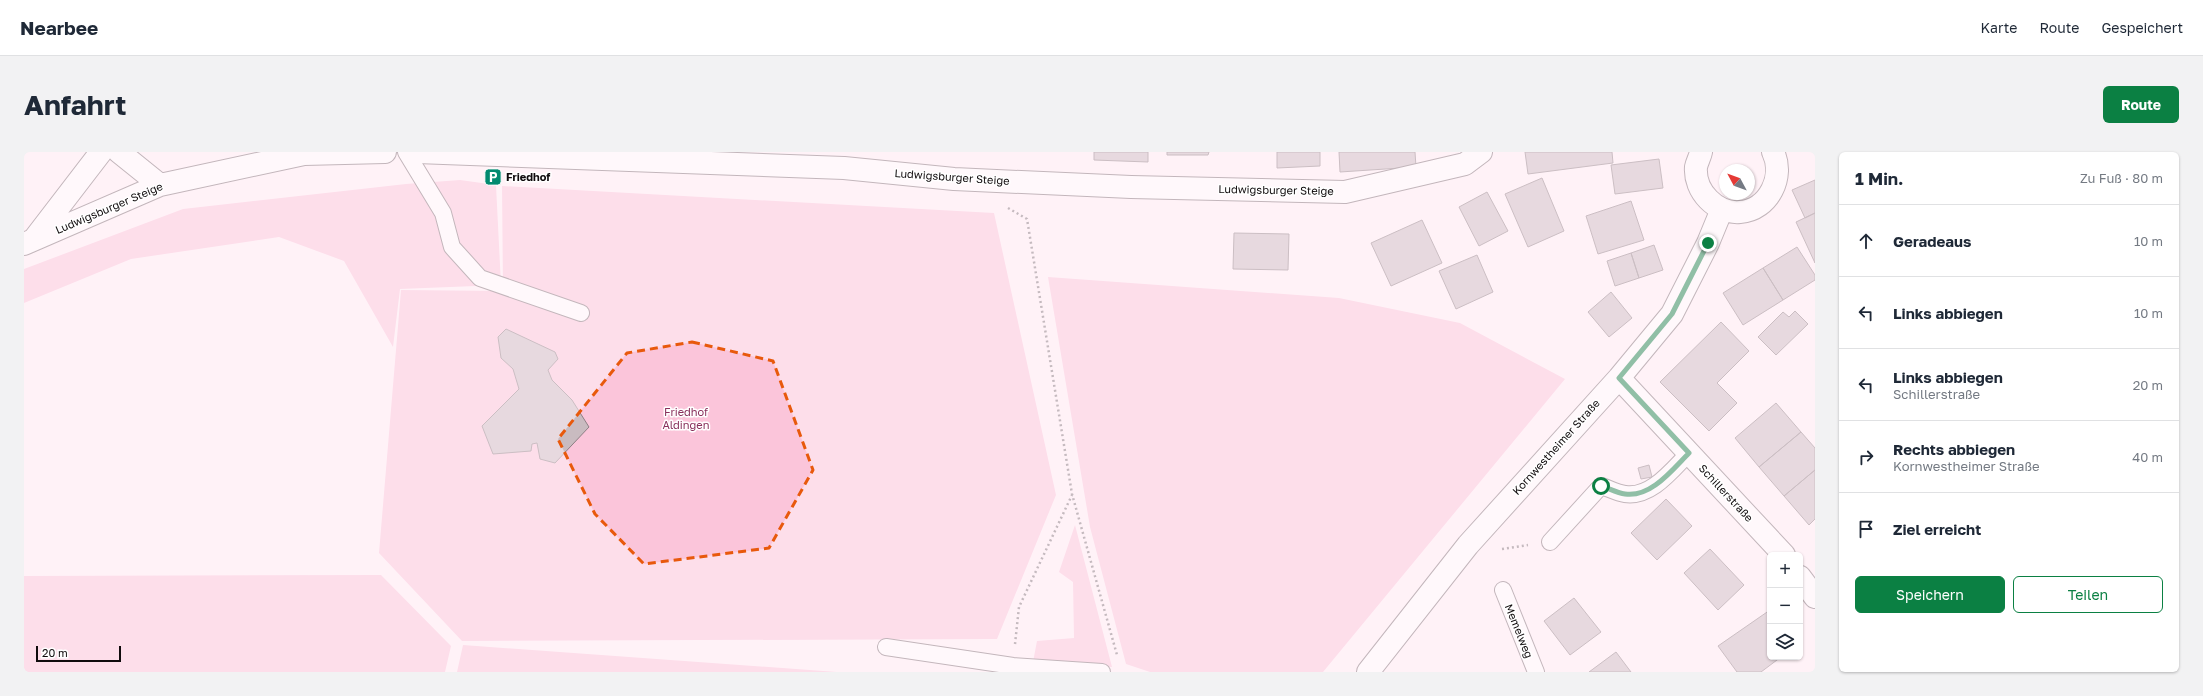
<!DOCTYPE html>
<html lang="de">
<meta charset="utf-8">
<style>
:root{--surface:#fff;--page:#f2f2f3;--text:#1f2937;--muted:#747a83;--line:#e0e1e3;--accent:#0b8043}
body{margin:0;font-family:"Golos Text",sans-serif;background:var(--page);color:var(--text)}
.controls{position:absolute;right:12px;bottom:12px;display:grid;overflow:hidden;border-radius:6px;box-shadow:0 1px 3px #0004}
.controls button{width:36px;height:36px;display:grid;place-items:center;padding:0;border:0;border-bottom:1px solid var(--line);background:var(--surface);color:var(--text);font:20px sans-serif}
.compass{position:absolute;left:1695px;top:12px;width:36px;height:36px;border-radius:50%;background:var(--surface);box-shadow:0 1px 3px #0004;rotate:311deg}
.scale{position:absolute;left:12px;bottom:10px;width:85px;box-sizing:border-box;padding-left:4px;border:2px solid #100b0d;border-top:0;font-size:11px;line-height:14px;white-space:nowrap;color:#100b0d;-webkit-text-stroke:3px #fff;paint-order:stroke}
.stop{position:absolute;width:12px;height:12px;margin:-9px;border:3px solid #0b8043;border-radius:50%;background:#fff}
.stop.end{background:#0b8043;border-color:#fff;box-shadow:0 1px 4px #0008}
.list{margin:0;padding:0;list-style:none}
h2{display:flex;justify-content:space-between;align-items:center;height:52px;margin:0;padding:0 16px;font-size:17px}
h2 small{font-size:13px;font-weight:400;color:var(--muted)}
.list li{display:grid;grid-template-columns:26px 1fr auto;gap:12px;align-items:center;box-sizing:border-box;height:72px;padding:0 16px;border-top:1px solid var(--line)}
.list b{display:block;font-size:15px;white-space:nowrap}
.list p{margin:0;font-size:13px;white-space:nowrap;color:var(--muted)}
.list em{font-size:13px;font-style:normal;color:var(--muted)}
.actions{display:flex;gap:8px;padding:12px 16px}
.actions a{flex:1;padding:9px 0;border:1px solid var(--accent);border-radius:6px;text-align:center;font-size:14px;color:var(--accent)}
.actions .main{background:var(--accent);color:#fff}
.icon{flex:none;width:22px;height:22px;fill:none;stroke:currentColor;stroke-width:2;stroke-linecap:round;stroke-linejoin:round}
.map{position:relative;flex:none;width:1791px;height:520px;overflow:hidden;border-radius:6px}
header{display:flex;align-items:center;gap:24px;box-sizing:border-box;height:56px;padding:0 20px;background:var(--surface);border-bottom:1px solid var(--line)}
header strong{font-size:19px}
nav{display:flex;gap:22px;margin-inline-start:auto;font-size:14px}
.intro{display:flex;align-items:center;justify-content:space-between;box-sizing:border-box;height:96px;padding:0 24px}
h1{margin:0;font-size:28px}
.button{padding:10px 18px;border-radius:6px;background:var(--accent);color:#fff;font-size:14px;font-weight:700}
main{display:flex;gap:24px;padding:0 24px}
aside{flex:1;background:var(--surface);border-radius:6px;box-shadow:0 1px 3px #0004}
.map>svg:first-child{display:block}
.green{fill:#fbc5da}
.building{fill:#c9bbc0;stroke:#8d7f84}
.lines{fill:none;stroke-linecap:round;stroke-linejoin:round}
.service-casing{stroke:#7b6e73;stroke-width:18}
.minor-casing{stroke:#7b6e73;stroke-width:24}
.path{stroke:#7f767a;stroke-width:2.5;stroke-dasharray:2 3;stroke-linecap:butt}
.service{stroke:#fff;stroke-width:16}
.minor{stroke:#fff;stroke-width:22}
.route{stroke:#0b8043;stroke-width:5}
.marked{fill:none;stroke:#e8590c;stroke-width:3;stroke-dasharray:8 5;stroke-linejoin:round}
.labels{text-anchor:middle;stroke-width:3;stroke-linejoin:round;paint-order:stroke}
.poi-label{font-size:11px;font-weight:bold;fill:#100b0d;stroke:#fff;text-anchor:start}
.street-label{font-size:11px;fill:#100b0d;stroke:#fff}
.park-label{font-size:11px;fill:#882f5b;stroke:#fff}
</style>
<header>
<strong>Nearbee</strong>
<nav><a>Karte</a><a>Route</a><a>Gespeichert</a></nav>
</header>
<div class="intro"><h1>Anfahrt</h1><a class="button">Route</a></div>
<main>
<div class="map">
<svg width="1791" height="520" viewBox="0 0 1791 520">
<rect width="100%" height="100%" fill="#fff2f7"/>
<path class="green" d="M 436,28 L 472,33 L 477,133 L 376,137 L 369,195 L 320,109 L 255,85 L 107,107 L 0,151 L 0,117 L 159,57 L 382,32 Z
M 478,34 L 970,61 L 1032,343 L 973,487 L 438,489 L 355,401 L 377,138 L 479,139 Z
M 1024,125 L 1315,146 L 1436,171 L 1541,227 L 1299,520 L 1126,520 L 1102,512 L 1066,375 Z
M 1051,373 L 1088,515 L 1009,510 L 1013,489 L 1050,486 L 1049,430 L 1035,420 Z
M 357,423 L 427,494 L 421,520 L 0,520 L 0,424 Z
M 439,493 L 813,520 L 433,520 Z"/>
<path class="building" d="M 1070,0 L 1124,0 L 1124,10 L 1070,8 Z
M 1143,0 L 1185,0 L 1184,3 L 1143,3 Z
M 1253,0 L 1296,0 L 1296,14 L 1253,16 Z
M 1315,0 L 1391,0 L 1392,15 L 1316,20 Z
M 1501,0 L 1588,0 L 1589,11 L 1504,22 Z
M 1635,7 L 1639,36 L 1591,42 L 1587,13 Z
M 1518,26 L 1540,79 L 1504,95 L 1481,42 Z
M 1791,28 L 1791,61 L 1781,66 L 1768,38 Z
M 1463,40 L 1484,79 L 1455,94 L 1435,55 Z
M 1607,49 L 1620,88 L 1574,102 L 1562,64 Z
M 1791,61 L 1791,111 L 1772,70 Z
M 1398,68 L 1418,111 L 1367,134 L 1347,91 Z
M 1210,81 L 1265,82 L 1264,118 L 1209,117 Z
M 1630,93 L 1639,118 L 1615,126 L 1607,101 Z
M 1773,95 L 1791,123 L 1791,128 L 1759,148 L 1739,116 Z
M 1607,101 L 1615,126 L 1591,134 L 1583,109 Z
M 1453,103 L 1469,140 L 1432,157 L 1415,119 Z
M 1739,116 L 1759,148 L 1719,173 L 1699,141 Z
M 1587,140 L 1608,166 L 1585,185 L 1564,160 Z
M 1771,159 L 1784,172 L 1752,203 L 1734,185 L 1759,160 L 1765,165 Z
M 1697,170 L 1725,199 L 1693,231 L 1713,251 L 1685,279 L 1636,230 Z
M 482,177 L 531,200 L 534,207 L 524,218 L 528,228 L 548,248 L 565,275 L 531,311 L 516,307 L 513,291 L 508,292 L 507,299 L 469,302 L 458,274 L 495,237 L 489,217 L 477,206 L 474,185 Z
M 1752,251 L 1777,280 L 1735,315 L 1711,286 Z
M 1777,280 L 1791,296 L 1791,318 L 1760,344 L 1735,315 Z
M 1625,313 L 1628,325 L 1617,327 L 1614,316 Z
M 1791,318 L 1791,367 L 1785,373 L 1760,344 Z
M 1642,347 L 1668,374 L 1633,408 L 1607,381 Z
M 1686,397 L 1720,433 L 1694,458 L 1660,421 Z
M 1550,446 L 1577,480 L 1546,503 L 1520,469 Z
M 1746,458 L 1746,505 L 1757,505 L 1737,520 L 1713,520 L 1694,494 Z
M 1592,500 L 1607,520 L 1565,520 Z"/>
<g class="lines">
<g class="service-casing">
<path id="service" d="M 382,0 L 419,61 L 428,95 L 456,126 L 557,161
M 1526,390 L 1577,334 C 1584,336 1593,341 1601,342 C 1627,346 1648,318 1665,301
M 1479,438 L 1512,520
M 862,495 L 989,514 L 1078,520"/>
</g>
<g class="minor-casing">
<path id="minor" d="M 95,0 L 136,33
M 393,0 L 820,16 L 930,27 L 1107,35 L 1321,40 L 1441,12 L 1457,0
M 1677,0 C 1676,5 1673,10 1672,15 C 1670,39 1692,62 1716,60 C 1745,58 1761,24 1749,0
M 11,86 L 77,0
M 0,92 L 136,33 L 280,2 L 361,0
M 1595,226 L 1760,403
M 1776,425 L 1791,445
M 1344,520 L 1444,393 L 1595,226 L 1648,162 L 1684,91 L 1698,57"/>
</g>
<path class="path" d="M 984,56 L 1003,67 L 1048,342 L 1093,503
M 1478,397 L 1504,393
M 991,492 L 995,455 L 1048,343"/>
<use href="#service" class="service"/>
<use href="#minor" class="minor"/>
</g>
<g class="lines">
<path class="route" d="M 1577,334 C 1584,336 1593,341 1601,342 C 1627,346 1649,317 1665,301 L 1595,226 L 1648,162 L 1684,91"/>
</g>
<path d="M0 0H1791V520H0ZM 668,190 L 749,209 L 789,318 L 745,396 L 620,412 L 571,362 L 534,287 L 603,201 Z" fill="#fff2f7" fill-opacity=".55" fill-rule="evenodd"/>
<path class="marked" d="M 668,190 L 749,209 L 789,318 L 745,396 L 620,412 L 571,362 L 534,287 L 603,201 Z"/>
<defs>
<g id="parking-square" transform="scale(0.9)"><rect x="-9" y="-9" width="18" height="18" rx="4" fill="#038a70" stroke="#fff"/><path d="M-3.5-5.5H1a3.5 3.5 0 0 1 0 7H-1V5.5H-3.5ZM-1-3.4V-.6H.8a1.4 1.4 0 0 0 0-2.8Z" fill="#fff"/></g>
</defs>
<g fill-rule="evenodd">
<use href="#parking-square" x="469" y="25"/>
</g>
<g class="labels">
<g class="poi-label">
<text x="482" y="29">Friedhof</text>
</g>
<g class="street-label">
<text transform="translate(928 25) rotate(4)" y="4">Ludwigsburger Steige</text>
<text transform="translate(1252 38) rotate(1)" y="4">Ludwigsburger Steige</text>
<text transform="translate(85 56) rotate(-23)" y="4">Ludwigsburger Steige</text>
<text transform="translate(1532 295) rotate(-48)" y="4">Kornwestheimer Straße</text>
<text transform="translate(1702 341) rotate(47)" y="4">Schillerstraße</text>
<text transform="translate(1495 479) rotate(68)" y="4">Memelweg</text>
</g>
<g class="park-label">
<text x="662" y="264">Friedhof<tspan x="662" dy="13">Aldingen</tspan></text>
</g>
</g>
</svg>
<div class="controls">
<button>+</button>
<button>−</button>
<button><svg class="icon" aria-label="layers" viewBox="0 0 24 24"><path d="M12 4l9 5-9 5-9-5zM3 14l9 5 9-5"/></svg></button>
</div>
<svg class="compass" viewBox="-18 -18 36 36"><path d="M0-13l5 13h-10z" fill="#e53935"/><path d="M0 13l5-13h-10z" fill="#747a83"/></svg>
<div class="scale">20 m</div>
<div class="stop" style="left:1577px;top:334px"></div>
<div class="stop end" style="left:1684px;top:91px"></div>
</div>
<aside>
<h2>1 Min.<small>Zu Fuß · 80 m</small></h2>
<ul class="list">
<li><svg class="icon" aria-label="ahead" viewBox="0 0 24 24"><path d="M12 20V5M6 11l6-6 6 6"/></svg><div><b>Geradeaus</b></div><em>10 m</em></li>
<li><svg class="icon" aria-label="left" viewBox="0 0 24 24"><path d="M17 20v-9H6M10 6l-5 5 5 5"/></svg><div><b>Links abbiegen</b></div><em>10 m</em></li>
<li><svg class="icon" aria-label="left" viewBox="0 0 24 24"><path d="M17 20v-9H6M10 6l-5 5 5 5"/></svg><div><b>Links abbiegen</b><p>Schillerstraße</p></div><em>20 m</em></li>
<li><svg class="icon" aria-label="right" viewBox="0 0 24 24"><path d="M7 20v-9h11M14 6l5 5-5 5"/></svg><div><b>Rechts abbiegen</b><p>Kornwestheimer Straße</p></div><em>40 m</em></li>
<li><svg class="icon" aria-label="arrive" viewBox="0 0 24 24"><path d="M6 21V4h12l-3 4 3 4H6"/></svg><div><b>Ziel erreicht</b></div></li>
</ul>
<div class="actions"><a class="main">Speichern</a><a>Teilen</a></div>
</aside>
</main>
